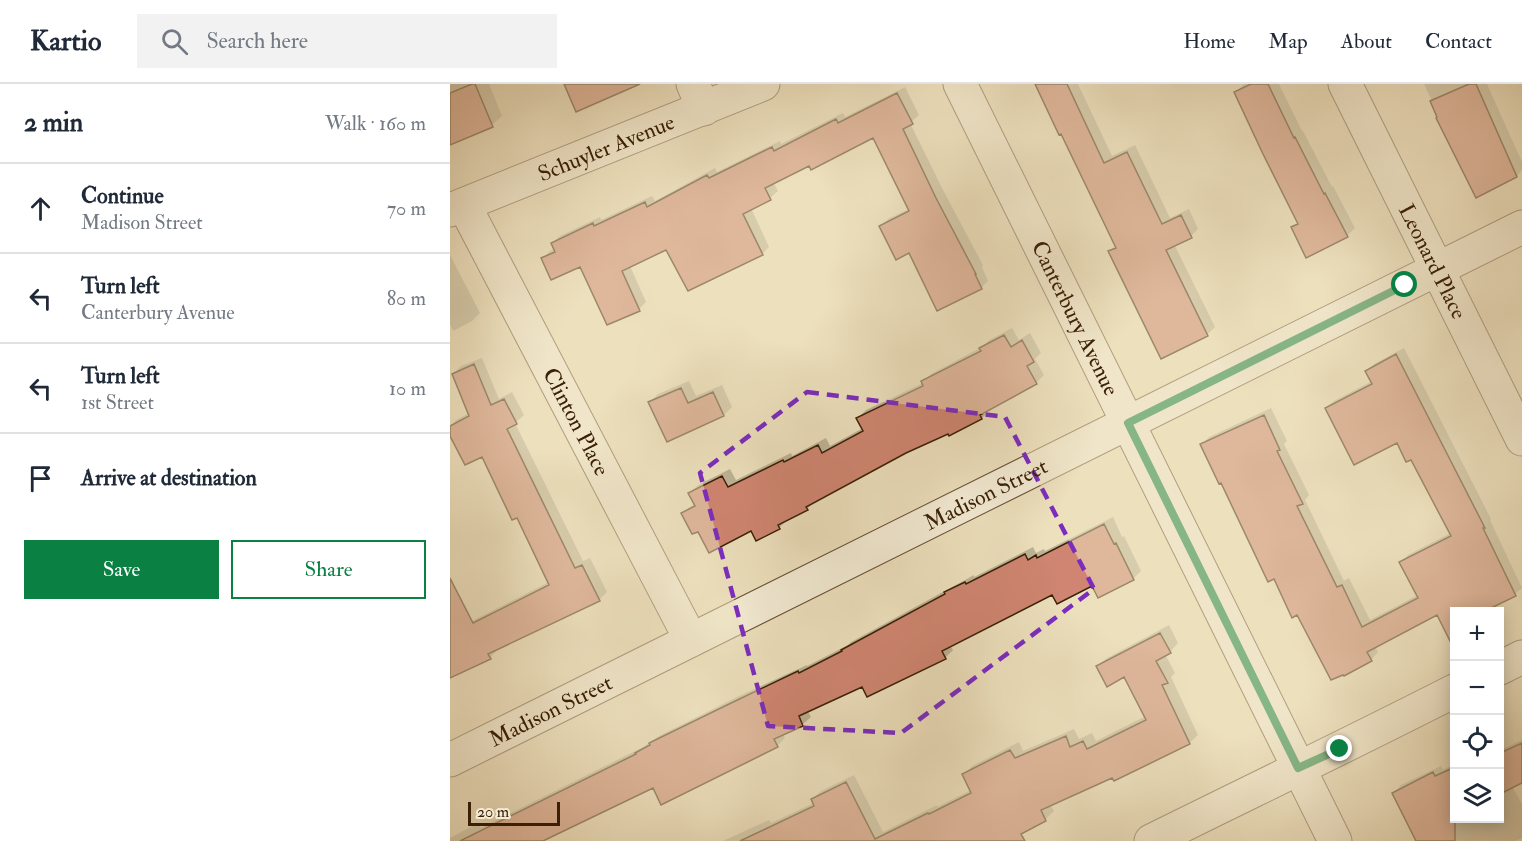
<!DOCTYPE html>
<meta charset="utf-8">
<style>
:root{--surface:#fff;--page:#f2f2f3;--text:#1f2937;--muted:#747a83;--line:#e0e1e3;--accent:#0b8043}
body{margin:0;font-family:"IM FELL Double Pica",serif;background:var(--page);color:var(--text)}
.controls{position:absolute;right:18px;bottom:18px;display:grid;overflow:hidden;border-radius:0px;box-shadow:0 3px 15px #0003}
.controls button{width:54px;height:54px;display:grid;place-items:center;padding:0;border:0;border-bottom:2px solid var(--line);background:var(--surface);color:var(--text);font:30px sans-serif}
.scale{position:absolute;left:18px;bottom:15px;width:92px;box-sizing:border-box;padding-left:6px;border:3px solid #392006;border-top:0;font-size:16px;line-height:21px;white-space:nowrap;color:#392006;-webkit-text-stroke:4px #f3ebd4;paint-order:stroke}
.stop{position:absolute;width:18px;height:18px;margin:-14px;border:4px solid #0b8043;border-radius:50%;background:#fff}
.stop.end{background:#0b8043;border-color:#fff;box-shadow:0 2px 6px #0008}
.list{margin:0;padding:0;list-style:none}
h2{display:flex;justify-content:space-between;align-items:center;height:78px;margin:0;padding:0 24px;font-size:26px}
h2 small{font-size:20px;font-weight:400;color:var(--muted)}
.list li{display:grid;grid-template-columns:39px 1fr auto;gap:18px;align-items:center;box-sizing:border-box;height:90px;padding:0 24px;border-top:2px solid var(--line)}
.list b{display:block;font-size:22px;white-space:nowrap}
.list p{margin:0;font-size:20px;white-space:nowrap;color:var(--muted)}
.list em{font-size:20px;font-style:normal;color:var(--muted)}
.actions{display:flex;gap:12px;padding:18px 24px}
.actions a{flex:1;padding:14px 0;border:2px solid var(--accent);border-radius:0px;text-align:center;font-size:21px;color:var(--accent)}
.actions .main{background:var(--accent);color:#fff}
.icon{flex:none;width:33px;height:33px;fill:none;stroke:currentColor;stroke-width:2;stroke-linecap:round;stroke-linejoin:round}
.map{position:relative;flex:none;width:1072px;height:757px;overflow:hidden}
header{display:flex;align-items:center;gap:36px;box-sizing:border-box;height:84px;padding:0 30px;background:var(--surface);border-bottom:2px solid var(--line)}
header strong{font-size:28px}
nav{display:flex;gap:33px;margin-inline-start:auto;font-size:21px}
.search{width:420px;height:54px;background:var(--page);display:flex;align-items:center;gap:15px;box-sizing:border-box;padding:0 21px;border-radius:0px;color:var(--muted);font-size:22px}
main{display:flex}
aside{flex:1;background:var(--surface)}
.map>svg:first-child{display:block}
.shadow{fill:#0003}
.building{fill:#cf8571;stroke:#392006;stroke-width:1.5}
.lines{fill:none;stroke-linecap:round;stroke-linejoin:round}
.minor-casing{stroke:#665034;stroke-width:35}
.tertiary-casing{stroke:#665034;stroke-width:35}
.minor{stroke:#f3ebd4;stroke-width:33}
.tertiary{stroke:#f3ebd4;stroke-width:33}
.route{stroke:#0b8043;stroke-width:8}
.marked{fill:none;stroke:#7b2cbf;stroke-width:4.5;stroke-dasharray:12 8;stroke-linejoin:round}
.labels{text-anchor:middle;stroke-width:4.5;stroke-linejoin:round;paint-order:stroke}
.street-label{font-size:22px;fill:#392006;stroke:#f3ebd4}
</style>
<header>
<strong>Kartio</strong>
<div class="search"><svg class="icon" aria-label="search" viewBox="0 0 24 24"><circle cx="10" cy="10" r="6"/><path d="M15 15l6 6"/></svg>Search here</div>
<nav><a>Home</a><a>Map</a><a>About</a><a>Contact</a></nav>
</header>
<main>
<aside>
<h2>2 min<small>Walk · 160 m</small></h2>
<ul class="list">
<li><svg class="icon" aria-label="ahead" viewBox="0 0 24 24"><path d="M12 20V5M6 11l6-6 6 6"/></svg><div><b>Continue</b><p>Madison Street</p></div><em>70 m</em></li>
<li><svg class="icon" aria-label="left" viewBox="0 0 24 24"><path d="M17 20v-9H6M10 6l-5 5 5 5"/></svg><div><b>Turn left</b><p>Canterbury Avenue</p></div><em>80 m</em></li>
<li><svg class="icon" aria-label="left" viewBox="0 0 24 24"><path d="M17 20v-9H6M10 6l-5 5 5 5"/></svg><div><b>Turn left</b><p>1st Street</p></div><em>10 m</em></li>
<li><svg class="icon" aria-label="arrive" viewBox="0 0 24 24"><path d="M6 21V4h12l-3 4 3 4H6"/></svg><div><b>Arrive at destination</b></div></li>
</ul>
<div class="actions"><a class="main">Save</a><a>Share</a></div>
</aside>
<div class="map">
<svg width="1072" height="757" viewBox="0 0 1072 757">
<rect width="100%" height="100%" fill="#ede0bd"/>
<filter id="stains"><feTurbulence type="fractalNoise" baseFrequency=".00333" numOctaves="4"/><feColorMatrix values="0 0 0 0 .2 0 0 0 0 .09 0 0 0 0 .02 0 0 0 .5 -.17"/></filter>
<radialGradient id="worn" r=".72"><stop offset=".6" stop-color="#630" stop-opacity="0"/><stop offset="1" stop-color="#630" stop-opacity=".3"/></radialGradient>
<path class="shadow" d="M 0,0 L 39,0 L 52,32 L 42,41 L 0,59 Z
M 587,0 L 628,0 L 662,72 L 685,61 L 720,134 L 739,125 L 748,145 L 741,152 L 724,160 L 765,243 L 757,251 L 660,167 L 666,161 Z
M 794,0 L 829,0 L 852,47 L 853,47 L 882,103 L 883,102 L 905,144 L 897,152 L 842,144 L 849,137 L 786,8 Z
M 974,0 L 1037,0 L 1072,78 L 1072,86 L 1067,92 L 1026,112 Z
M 455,3 L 469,31 L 460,39 L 493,106 L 533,181 L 532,183 L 538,197 L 531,204 L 460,167 L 431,142 L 438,135 L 459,125 L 424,52 L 359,80 L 323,98 L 328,107 L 320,114 L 301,124 L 319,163 L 312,170 L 217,164 L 180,182 L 196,218 L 189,225 L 131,181 L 93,174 L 100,167 L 105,165 L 102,159 L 110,152 L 150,133 L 151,136 L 202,112 L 205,117 L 265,84 L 267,88 L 330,57 L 331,60 L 393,29 L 395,33 Z
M 0,171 L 30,229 L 22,237 L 3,247 L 0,240 Z
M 562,244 L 569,256 L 580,249 L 591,269 L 585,275 L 594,291 L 586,299 L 539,324 L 540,326 L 532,334 L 500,350 L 498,348 L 455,368 L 365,417 L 357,425 L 337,436 L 329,444 L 249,446 L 233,429 L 245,419 L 240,409 L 248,401 L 280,385 L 286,396 L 341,369 L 342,372 L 376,354 L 380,362 L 413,344 L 408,334 L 416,326 L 473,299 L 473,298 L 481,290 L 532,263 L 539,256 Z
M 954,264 L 1041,435 L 1040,436 L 1072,504 L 1065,510 L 1029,528 L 988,529 L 925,562 L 928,568 L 921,576 L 848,529 L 824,493 L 752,360 L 759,353 L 821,324 L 837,357 L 834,360 L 859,411 L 855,416 L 894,497 L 899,494 L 920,536 L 968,511 L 951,478 L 958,471 L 1001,449 L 962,374 L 948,357 L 876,324 L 884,317 L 922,297 L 917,287 L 924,280 Z
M 32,274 L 49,315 L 62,308 L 74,331 L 65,339 L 133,477 L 140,474 L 157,508 L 149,516 L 47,564 L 47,566 L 40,574 L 0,593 L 0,548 L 99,498 L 68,432 L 32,371 L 0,348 L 0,342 L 6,336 L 19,329 L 3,290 L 11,282 Z
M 239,297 L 246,312 L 272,301 L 282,323 L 274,331 L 200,318 L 208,310 Z
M 663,433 L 672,453 L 674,452 L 691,487 L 683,495 L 643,500 L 603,509 L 500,561 L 503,566 L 495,574 L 412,601 L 357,626 L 361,633 L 353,640 L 333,650 L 335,654 L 327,662 L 203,701 L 91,757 L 0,757 L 0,754 L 28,739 L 31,744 L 193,663 L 209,652 L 287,613 L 357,581 L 357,582 L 398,561 L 401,558 L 524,491 L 524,493 L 583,463 L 586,469 L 594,465 L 595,467 Z
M 719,541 L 728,559 L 720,568 L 715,570 L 725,589 L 721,593 L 748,651 L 739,659 L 600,720 L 604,727 L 595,736 L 528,757 L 273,757 L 319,736 L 321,739 L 364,719 L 363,715 L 371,707 L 404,691 L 433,748 L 487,721 L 487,723 L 521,706 L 514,691 L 522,682 L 569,658 L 573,667 L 624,645 L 629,655 L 642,649 L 646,657 L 696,632 L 675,591 L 648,582 L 657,574 Z
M 1072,656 L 1072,698 L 1062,702 L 1072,720 L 1072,754 L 1065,757 L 967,757 L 944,709 L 951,701 L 991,682 L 993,686 L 1004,680 L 1004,734 L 1050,734 L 1050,666 Z"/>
<path class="building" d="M 22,0 L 25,0 L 43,43 L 0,61 L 0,9 Z
M 114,0 L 190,0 L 126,28 Z
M 585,0 L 617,0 L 654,79 L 677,68 L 712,140 L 731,131 L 742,154 L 716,166 L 758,252 L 711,275 L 658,167 L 666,164 L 611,50 L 609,51 Z
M 801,0 L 818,0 L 844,54 L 845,53 L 874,110 L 875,109 L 898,153 L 856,174 L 841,143 L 848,140 L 813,70 L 784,8 Z
M 1019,0 L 1026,0 L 1067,93 L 1026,114 L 986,34 L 987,33 L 980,17 Z
M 447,9 L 463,40 L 453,45 L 486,114 L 526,190 L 525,190 L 532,205 L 487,227 L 459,169 L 446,176 L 429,142 L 459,127 L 423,54 L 361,86 L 359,82 L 315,104 L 321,116 L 293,130 L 313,171 L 238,207 L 216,166 L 172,187 L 190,227 L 157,241 L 130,183 L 101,196 L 91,174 L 105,168 L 101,159 L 143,139 L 144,142 L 195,118 L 197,123 L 257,91 L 259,94 L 322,63 L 324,67 L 386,35 L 388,39 Z
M 554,251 L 561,263 L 572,256 L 584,278 L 577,282 L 587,300 L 530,331 L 532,335 L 499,352 L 498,350 L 456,369 L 356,423 L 358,426 L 328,441 L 330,445 L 306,457 L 301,447 L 259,469 L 248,448 L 242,450 L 231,429 L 245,422 L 238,409 L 272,392 L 278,403 L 333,376 L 334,378 L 368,361 L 372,369 L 413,347 L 406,334 L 473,302 L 471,297 L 531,267 L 529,264 Z
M 946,270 L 1035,444 L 1033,444 L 1066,512 L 1033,528 L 1005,528 L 1005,567 L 987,531 L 917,568 L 922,577 L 894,592 L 893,591 L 881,596 L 847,531 L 842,534 L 824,495 L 818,498 L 771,399 L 769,400 L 750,360 L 814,331 L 830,366 L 827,367 L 853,420 L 847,422 L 887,503 L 892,501 L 912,543 L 968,514 L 949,478 L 1001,452 L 961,376 L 956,378 L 947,359 L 904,381 L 875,324 L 922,300 L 915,287 Z
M 24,280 L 41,321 L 54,315 L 67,340 L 57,345 L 125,484 L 132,481 L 150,517 L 38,570 L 41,575 L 0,594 L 0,494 L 23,539 L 99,501 L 67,434 L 62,436 L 32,373 L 15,381 L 0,352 L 0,342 L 19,332 L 2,290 Z
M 231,304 L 238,319 L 263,308 L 274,332 L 217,358 L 198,318 Z
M 654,440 L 664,460 L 666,459 L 684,496 L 648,514 L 642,502 L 607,520 L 602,511 L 492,567 L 496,575 L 417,613 L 412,603 L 349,632 L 353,642 L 324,655 L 328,663 L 211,721 L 203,704 L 93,757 L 10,757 L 186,670 L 185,669 L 200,661 L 199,659 L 277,621 L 348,587 L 349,589 L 392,567 L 391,566 L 495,510 L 494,508 L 515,498 L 516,500 L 575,470 L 578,476 L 586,471 L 587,474 Z
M 710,549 L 721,569 L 706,577 L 718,599 L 712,601 L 740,660 L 664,697 L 662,694 L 591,726 L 596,737 L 571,750 L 575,757 L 290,757 L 364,722 L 361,715 L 396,698 L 425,755 L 478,729 L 479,730 L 521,709 L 512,690 L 560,666 L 565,674 L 616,652 L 620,663 L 633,657 L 637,665 L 696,636 L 674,593 L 657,603 L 646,582 Z
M 1072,659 L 1072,699 L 1050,710 L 1050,669 Z
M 1005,683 L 1005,757 L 966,757 L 942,709 L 983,688 L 985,692 Z"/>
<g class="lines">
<g class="minor-casing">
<g id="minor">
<path d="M 243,0 L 254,25"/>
<path id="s1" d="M 510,0 L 885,757"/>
<path id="s2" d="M 895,0 L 1072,355"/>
<path id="s3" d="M 14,121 L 241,556"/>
<path d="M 1050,584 L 1072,573"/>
<path id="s4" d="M 0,676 L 1072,143"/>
<path d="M 701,757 C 802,707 904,658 1004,607"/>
</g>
</g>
<g class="tertiary-casing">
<g id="tertiary">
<path id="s5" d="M 0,126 L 313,0"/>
</g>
</g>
<use href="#minor" class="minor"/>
<use href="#tertiary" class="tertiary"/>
</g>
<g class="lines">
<path class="route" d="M 890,665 L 848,684 L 678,339 L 955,201"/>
</g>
<path d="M0 0H1072V757H0ZM 357,308 L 555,333 L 644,505 L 451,649 L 318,642 L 250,389 Z" fill="#ede0bd" fill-opacity=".55" fill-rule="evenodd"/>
<path class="marked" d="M 357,308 L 555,333 L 644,505 L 451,649 L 318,642 L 250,389 Z"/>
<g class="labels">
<g class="street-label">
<text dy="8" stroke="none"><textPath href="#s5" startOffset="168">Schuyler Avenue</textPath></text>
<text dy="8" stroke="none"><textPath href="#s2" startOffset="198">Leonard Place</textPath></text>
<text dy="8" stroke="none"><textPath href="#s1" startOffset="261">Canterbury Avenue</textPath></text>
<text dy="8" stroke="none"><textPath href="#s3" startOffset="244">Clinton Place</textPath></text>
<text dy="8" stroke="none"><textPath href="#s4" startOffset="598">Madison Street</textPath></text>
<text dy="8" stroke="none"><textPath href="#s4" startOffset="112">Madison Street</textPath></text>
</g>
</g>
<rect width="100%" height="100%" filter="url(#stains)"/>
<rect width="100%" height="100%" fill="url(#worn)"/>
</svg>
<div class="controls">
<button>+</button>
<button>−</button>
<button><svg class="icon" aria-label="locate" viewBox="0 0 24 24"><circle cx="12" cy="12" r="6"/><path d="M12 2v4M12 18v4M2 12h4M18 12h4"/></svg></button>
<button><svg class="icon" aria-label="layers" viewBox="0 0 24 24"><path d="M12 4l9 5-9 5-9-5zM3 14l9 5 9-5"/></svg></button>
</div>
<div class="scale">20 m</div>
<div class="stop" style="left:955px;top:201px"></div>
<div class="stop end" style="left:890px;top:665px"></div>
</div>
</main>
